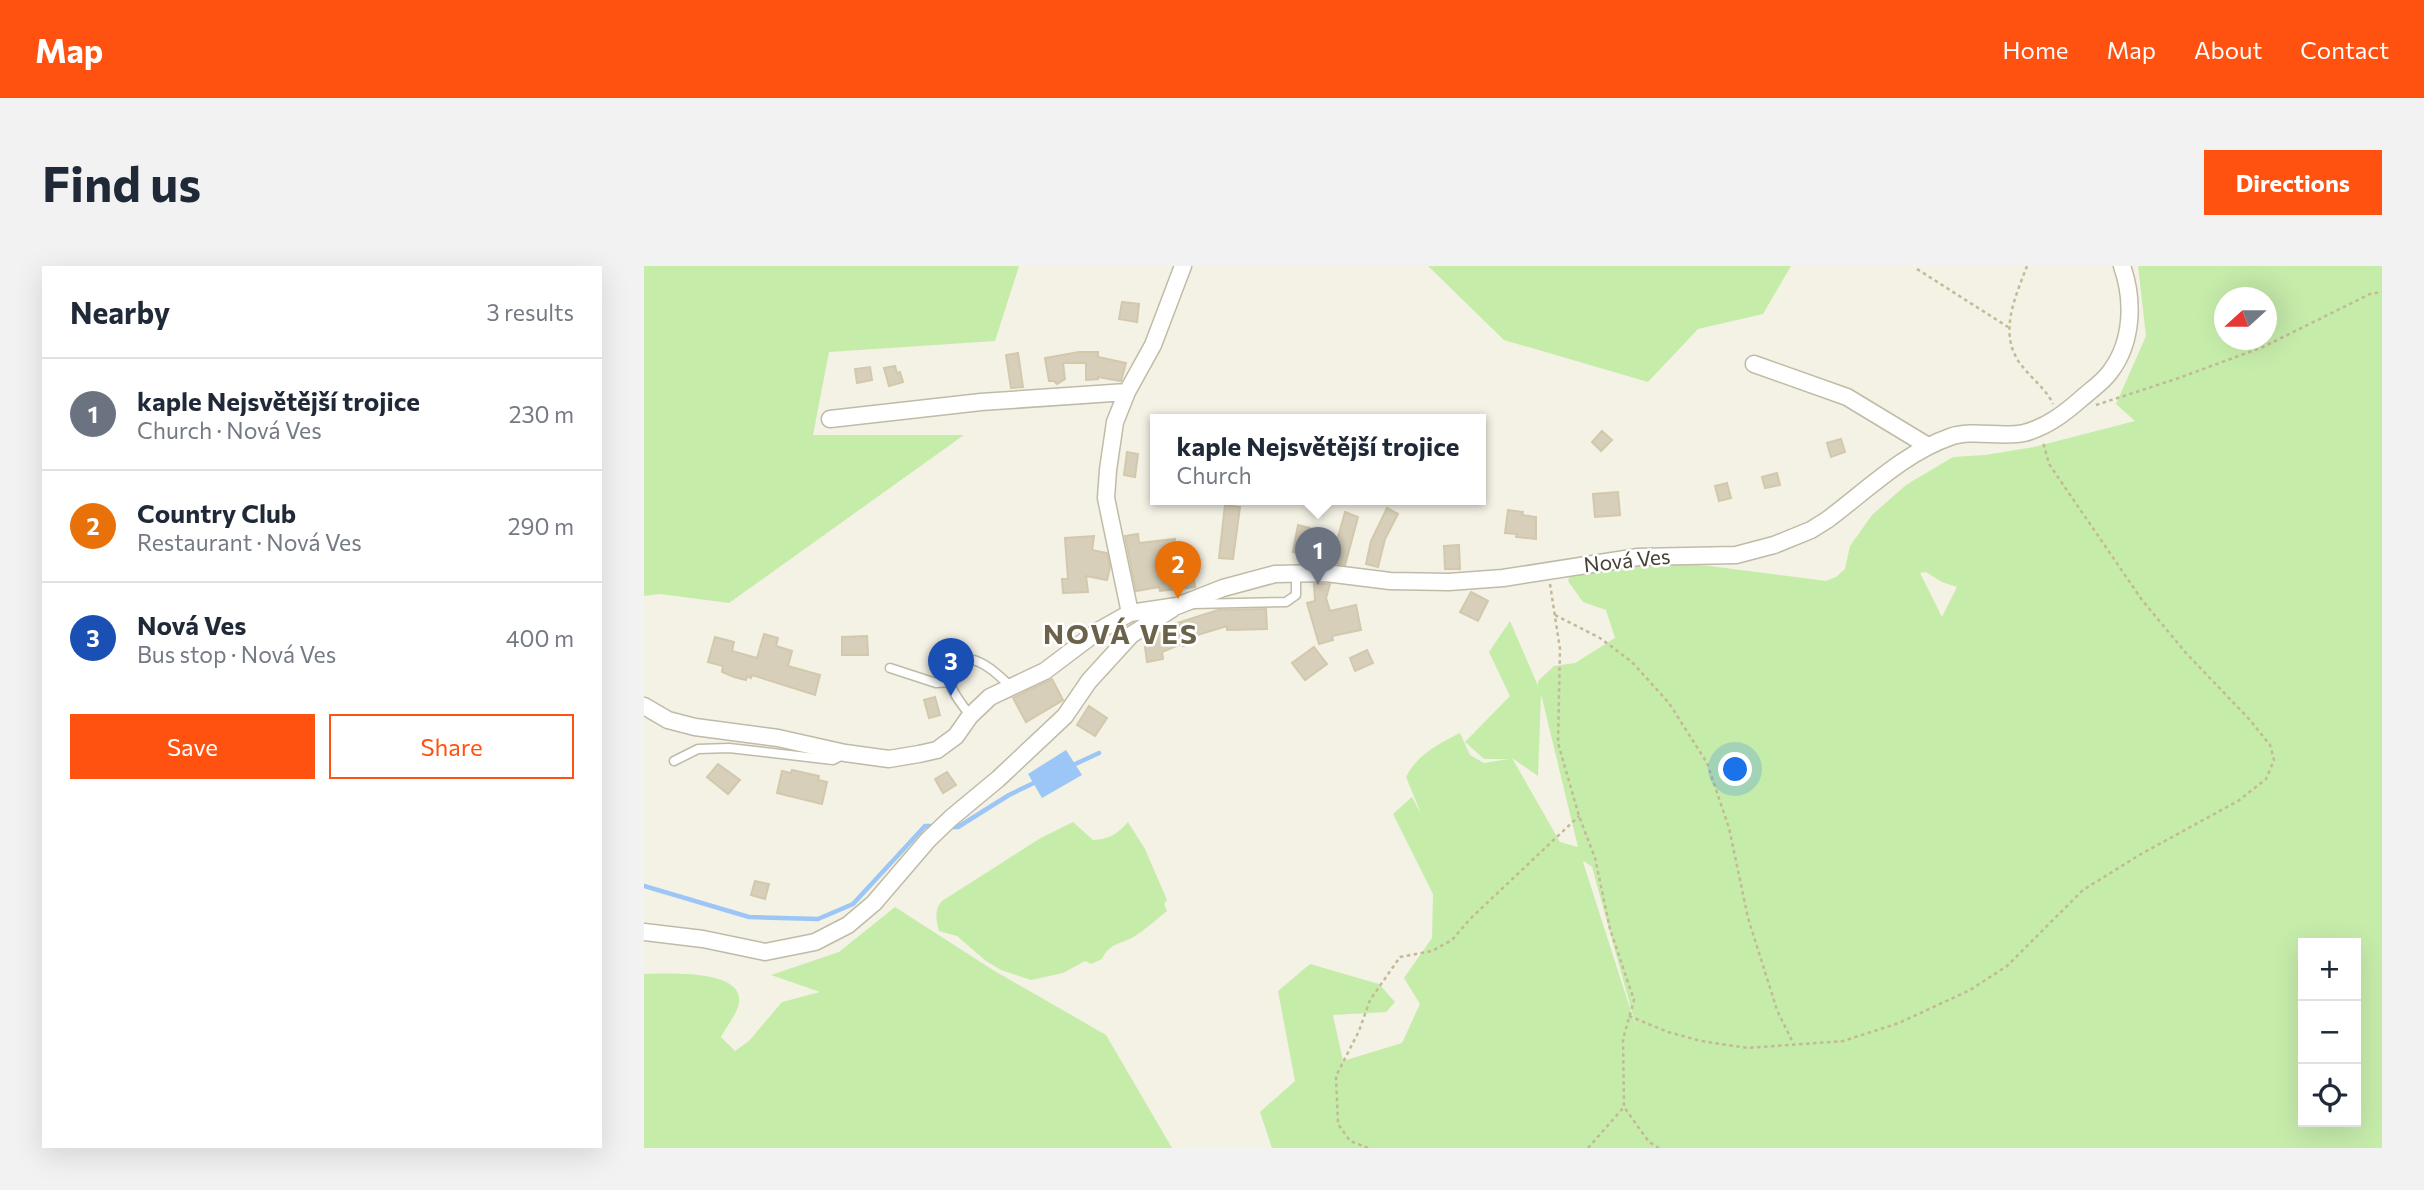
<!DOCTYPE html>
<meta charset="utf-8">
<style>
:root{--surface:#fff;--page:#f2f2f3;--text:#1f2937;--muted:#747a83;--line:#e0e1e3;--accent:#ff5211}
body{margin:0;font-family:Commissioner,sans-serif;background:var(--page);color:var(--text)}
.controls{position:absolute;right:21px;bottom:21px;display:grid;overflow:hidden;border-radius:0px;box-shadow:0 7px 28px #0002}
.controls button{width:63px;height:63px;display:grid;place-items:center;padding:0;border:0;border-bottom:2px solid var(--line);background:var(--surface);color:var(--text);font:35px sans-serif}
.compass{position:absolute;left:1570px;top:21px;width:63px;height:63px;border-radius:50%;background:var(--surface);box-shadow:0 7px 28px #0002;rotate:249deg}
.you{position:absolute;left:1092px;top:504px;width:24px;height:24px;margin:-18px;border:5px solid #fff;border-radius:50%;background:#1a73e8;box-shadow:0 0 0 10px #1a73e833}
.badge{display:grid;place-items:center;width:46px;height:46px;border-radius:50%;background:var(--accent);color:#fff;font-size:23px;font-weight:700}
.pin{position:absolute;translate:-50% -58px;filter:drop-shadow(0 2px 4px #0008)}
.pin::after{content:'';position:absolute;top:37px;width:24px;height:21px;background:inherit;clip-path:polygon(0 0,100% 0,50% 100%)}
.popup{position:absolute;left:506px;top:148px;width:336px;height:91px;box-sizing:border-box;display:grid;place-content:center;border-radius:0px;background:var(--surface);filter:drop-shadow(0 2px 5px #0005);font-size:23px;white-space:nowrap;color:var(--muted)}
.popup b{font-size:26px;color:var(--text)}
.popup::after{content:'';position:absolute;left:50%;top:100%;margin-left:-14px;border:14px solid transparent;border-top-color:var(--surface)}
.list{margin:0;padding:0;list-style:none}
h2{display:flex;justify-content:space-between;align-items:center;height:91px;margin:0;padding:0 28px;font-size:30px}
h2 small{font-size:23px;font-weight:400;color:var(--muted)}
.list li{display:grid;grid-template-columns:46px 1fr auto;gap:21px;align-items:center;box-sizing:border-box;height:112px;padding:0 28px;border-top:2px solid var(--line)}
.list b{display:block;font-size:26px;white-space:nowrap}
.list p{margin:0;font-size:23px;white-space:nowrap;color:var(--muted)}
.list em{font-size:23px;font-style:normal;color:var(--muted)}
.actions{display:flex;gap:14px;padding:21px 28px}
.actions a{flex:1;padding:16px 0;border:2px solid var(--accent);border-radius:0px;text-align:center;font-size:24px;color:var(--accent)}
.actions .main{background:var(--accent);color:#fff}
.icon{flex:none;width:38px;height:38px;fill:none;stroke:currentColor;stroke-width:2;stroke-linecap:round;stroke-linejoin:round}
.map{position:relative;flex:none;width:1738px;height:882px;overflow:hidden;border-radius:0px}
header{display:flex;align-items:center;gap:42px;box-sizing:border-box;height:98px;padding:0 35px;background:var(--accent);color:#fff}
header strong{font-size:33px}
nav{display:flex;gap:38px;margin-inline-start:auto;font-size:24px}
.intro{display:flex;align-items:center;justify-content:space-between;box-sizing:border-box;height:168px;padding:0 42px}
h1{margin:0;font-size:49px}
.button{padding:18px 32px;border-radius:0px;background:var(--accent);color:#fff;font-size:24px;font-weight:700}
main{display:flex;gap:42px;padding:0 42px}
aside{flex:1;background:var(--surface);border-radius:0px;box-shadow:0 7px 28px #0002}
.map>svg:first-child{display:block}
.green{fill:#c6ecaa;fill-rule:evenodd}
.water{fill:#9cc6f6}
.lines{fill:none;stroke-linecap:round;stroke-linejoin:round}
.stream{stroke:#9cc6f6;stroke-width:4.5}
.building{fill:#d7cfba;stroke:#d2c8ac;stroke-width:2}
.lane-casing{stroke:#c0bba7;stroke-width:11}
.street-casing{stroke:#c0bba7;stroke-width:19}
.path{stroke:#c3b997;stroke-width:2.5;stroke-dasharray:3.5 3.5;stroke-linecap:butt}
.lane{stroke:#fff;stroke-width:8}
.street{stroke:#fff;stroke-width:16}
.labels{text-anchor:middle;stroke-width:5;stroke-linejoin:round;paint-order:stroke}
.street-label{font-size:21px;fill:#474234;stroke:#fff}
.district-label{font-size:28px;font-weight:bold;letter-spacing:2px;fill:#6b624a;stroke:#fff}
</style>
<header>
<strong>Map</strong>
<nav><a>Home</a><a>Map</a><a>About</a><a>Contact</a></nav>
</header>
<div class="intro"><h1>Find us</h1><a class="button">Directions</a></div>
<main>
<aside>
<h2>Nearby<small>3 results</small></h2>
<ul class="list">
<li><span class="badge" style="background:#6b7280">1</span><div><b>kaple Nejsvětější trojice</b><p>Church · Nová Ves</p></div><em>230 m</em></li>
<li><span class="badge" style="background:#e8710a">2</span><div><b>Country Club</b><p>Restaurant · Nová Ves</p></div><em>290 m</em></li>
<li><span class="badge" style="background:#1a4fb4">3</span><div><b>Nová Ves</b><p>Bus stop · Nová Ves</p></div><em>400 m</em></li>
</ul>
<div class="actions"><a class="main">Save</a><a>Share</a></div>
</aside>
<div class="map">
<svg width="1738" height="882" viewBox="0 0 1738 882">
<rect width="100%" height="100%" fill="#f4f1e5"/>
<path class="green" d="M 0,0 L 375,0 L 351,75 L 185,86 L 169,169 L 320,169 L 85,337 L 16,328 L 0,330 Z
M 784,0 L 1147,0 L 1119,48 L 1054,63 L 1004,116 L 860,74 Z
M 1494,0 L 1738,0 L 1738,882 L 628,882 L 616,846 L 651,815 L 634,725 L 666,698 L 735,718 L 751,736 L 742,746 L 689,749 L 699,795 L 758,777 L 776,738 L 760,712 L 788,672 L 789,628 L 749,548 L 768,531 L 778,550 L 762,511 C 773,489 794,478 816,467 L 826,489 L 840,497 L 865,493 L 840,493 L 821,476 L 866,430 L 845,386 L 866,355 L 894,420 L 894,415 L 910,400 L 931,397 L 971,372 L 962,344 L 939,336 L 924,315 L 928,301 L 1052,289 L 1056,300 L 1058,299 L 1182,315 L 1192,311 L 1201,303 L 1206,280 L 1228,249 L 1262,219 L 1309,191 L 1341,189 L 1390,181 L 1491,155 L 1472,138 L 1502,70 ZM 1580,32 L 1622,32 L 1622,74 L 1580,74 ZM 1282,306 L 1298,316 L 1313,321 L 1298,351 L 1276,307 ZM 897,428 L 934,581 L 916,576 L 868,492 L 894,510 ZM 940,595 L 948,601 L 993,764 L 939,596 ZM 1659,677 L 1712,677 L 1712,856 L 1659,856 Z
M 429,556 L 449,574 C 466,573 473,568 484,556 L 501,583 L 523,634 L 520,638 L 523,645 C 513,653 502,663 491,670 C 478,678 465,677 458,693 L 447,698 L 441,695 L 419,707 L 387,714 L 357,704 L 342,695 L 313,670 L 295,665 C 292,653 290,644 298,635 L 395,573 Z
M 251,641 L 349,704 L 462,769 L 528,882 L 0,882 L 0,708 C 21,708 100,702 95,737 C 93,748 82,761 77,771 L 91,785 L 105,775 L 138,736 L 176,726 L 127,709 L 195,686 Z"/>
<path class="water" d="M 422,484 L 438,509 L 398,532 L 384,508 Z"/>
<g class="lines">
<path class="stream" d="M 427,500 L 455,487
M 303,561 L 314,561 L 365,529 L 394,515
M 0,620 L 105,651 L 174,653 L 209,638 L 281,560 L 291,560"/>
</g>
<path class="building" d="M 478,36 L 495,38 L 493,56 L 475,53 Z
M 435,86 L 454,86 L 454,91 L 482,97 L 477,115 L 454,111 L 454,113 L 442,114 L 442,97 L 419,97 L 421,113 L 413,118 L 410,115 L 405,115 L 401,92 Z
M 374,87 L 379,121 L 367,122 L 362,89 Z
M 251,100 L 253,107 L 256,106 L 259,116 L 245,120 L 240,102 Z
M 226,101 L 228,114 L 213,117 L 211,103 Z
M 958,165 L 968,174 L 957,185 L 948,176 Z
M 1197,173 L 1201,186 L 1187,191 L 1183,177 Z
M 483,186 L 494,188 L 491,211 L 480,209 Z
M 1133,207 L 1136,219 L 1121,222 L 1118,211 Z
M 1083,217 L 1087,232 L 1075,235 L 1071,220 Z
M 974,226 L 976,249 L 951,251 L 949,228 Z
M 581,239 L 596,241 L 589,293 L 575,292 Z
M 743,242 L 754,248 L 741,273 L 734,301 L 722,298 L 727,275 Z
M 864,244 L 879,246 L 878,249 L 892,251 L 892,273 L 872,271 L 873,268 L 861,267 Z
M 701,246 L 714,251 L 701,299 L 687,296 Z
M 654,259 L 666,262 L 663,277 L 667,278 L 665,290 L 649,286 Z
M 494,268 L 495,277 L 531,273 L 529,287 L 547,285 L 551,321 L 516,325 L 515,321 L 492,325 L 481,270 Z
M 450,270 L 448,284 L 463,287 L 466,301 L 463,314 L 442,310 L 444,326 L 419,327 L 418,313 L 424,313 L 421,272 Z
M 815,279 L 816,303 L 801,303 L 800,280 Z
M 670,318 L 686,318 L 682,332 L 686,345 L 712,339 L 717,364 L 688,370 L 689,374 L 675,378 L 663,337 L 671,335 Z
M 827,326 L 844,335 L 834,355 L 816,346 Z
M 622,343 L 623,363 L 583,364 L 583,360 L 550,370 L 551,377 L 539,380 L 539,377 L 518,386 L 519,393 L 503,396 L 500,373 L 506,369 L 519,367 L 518,362 L 574,344 Z
M 120,368 L 134,372 L 132,380 L 148,385 L 144,400 L 176,409 L 171,429 L 108,409 L 107,412 L 103,410 L 102,414 L 90,411 L 78,406 L 79,400 L 64,396 L 71,371 L 90,376 L 88,385 L 113,392 Z
M 223,370 L 224,389 L 198,389 L 198,371 Z
M 670,381 L 683,398 L 661,414 L 648,397 Z
M 723,384 L 729,397 L 711,405 L 706,392 Z
M 408,413 L 419,434 L 382,456 L 369,432 Z
M 291,431 L 296,449 L 285,452 L 280,434 Z
M 445,440 L 463,452 L 451,470 L 433,459 Z
M 74,498 L 96,514 L 84,528 L 63,511 Z
M 148,504 L 175,510 L 174,514 L 183,516 L 178,538 L 133,527 L 138,505 L 147,507 Z
M 303,506 L 312,519 L 299,527 L 291,513 Z
M 111,615 L 125,618 L 121,633 L 107,629 Z"/>
<g class="lines">
<g class="lane-casing">
<path id="lane" d="M 549,338 L 642,336 L 652,329 L 652,308
M 246,402 L 292,417 L 306,416
M 326,450 C 320,440 308,428 306,416 C 304,411 306,404 309,400 C 326,380 355,409 367,421
M 30,495 L 54,483 L 85,482 L 189,494 L 199,489"/>
</g>
<g class="street-casing">
<path id="street" d="M 1110,98 L 1203,131 L 1284,180
M 186,153 L 337,136 L 483,126
M 486,347 L 462,232 L 464,204 L 471,156 L 483,126 L 509,79 L 539,0
M 0,440 L 24,454 L 51,461 L 134,472 L 201,487 L 245,493 L 275,488 L 293,484 L 312,470 L 326,450 L 346,431 L 401,405 L 454,365 L 486,347 L 533,340 L 579,322 L 631,308 L 682,307 L 746,315 L 805,316 L 859,312 L 994,291 L 1092,289 L 1130,279 L 1167,264 L 1183,254 C 1222,225 1260,187 1306,171 C 1328,163 1357,172 1380,167 C 1403,161 1421,147 1438,132 C 1447,124 1459,116 1466,106 C 1489,76 1490,34 1478,0
M 0,666 L 59,673 L 121,686 L 171,676 L 204,659 L 230,637 L 284,574 L 307,552 L 354,513 L 421,450 L 445,415 L 487,369 L 528,343"/>
</g>
<path class="path" d="M 1383,0 C 1371,32 1353,69 1378,100 C 1388,113 1402,123 1409,138
M 1273,3 L 1364,61
M 1452,139 L 1532,113 L 1619,81 L 1726,28 L 1738,26
M 906,318 L 916,383 L 914,477 L 935,550 L 951,592 L 966,663 L 990,734 L 979,773 L 980,841 L 1005,876 L 1015,882
M 911,349 L 956,372 L 988,396 L 1025,437 L 1063,497 L 1085,562 L 1104,652 L 1133,744 L 1149,777
M 985,750 L 1024,766 L 1057,775 L 1104,782 L 1199,775 L 1255,757 L 1326,724 L 1363,700 L 1439,624 L 1497,588 L 1594,535 L 1622,513 L 1630,494 L 1626,479 L 1606,454 L 1542,387 L 1498,334 L 1405,198 L 1399,176
M 724,882 L 706,875 L 694,858 L 692,810 L 715,765 L 726,734 L 756,691 L 788,685 L 808,674 L 826,653 L 935,550
M 944,882 L 980,841"/>
<use href="#lane" class="lane"/>
<use href="#street" class="street"/>
</g>
<g class="labels">
<g class="street-label">
<text transform="translate(983 295) rotate(-6)" y="7">Nová Ves</text>
</g>
<g class="district-label">
<text x="477" y="378">NOVÁ VES</text>
</g>
</g>
</svg>
<div class="controls">
<button>+</button>
<button>−</button>
<button><svg class="icon" aria-label="locate" viewBox="0 0 24 24"><circle cx="12" cy="12" r="6"/><path d="M12 2v4M12 18v4M2 12h4M18 12h4"/></svg></button>
</div>
<svg class="compass" viewBox="-18 -18 36 36"><path d="M0-13l5 13h-10z" fill="#e53935"/><path d="M0 13l5-13h-10z" fill="#747a83"/></svg>
<div class="you"></div>
<div class="pin badge" style="left:674px;top:319px;background:#6b7280">1</div>
<div class="popup"><b>kaple Nejsvětější trojice</b>Church</div>
<div class="pin badge" style="left:534px;top:333px;background:#e8710a">2</div>
<div class="pin badge" style="left:307px;top:430px;background:#1a4fb4">3</div>
</div>
</main>
